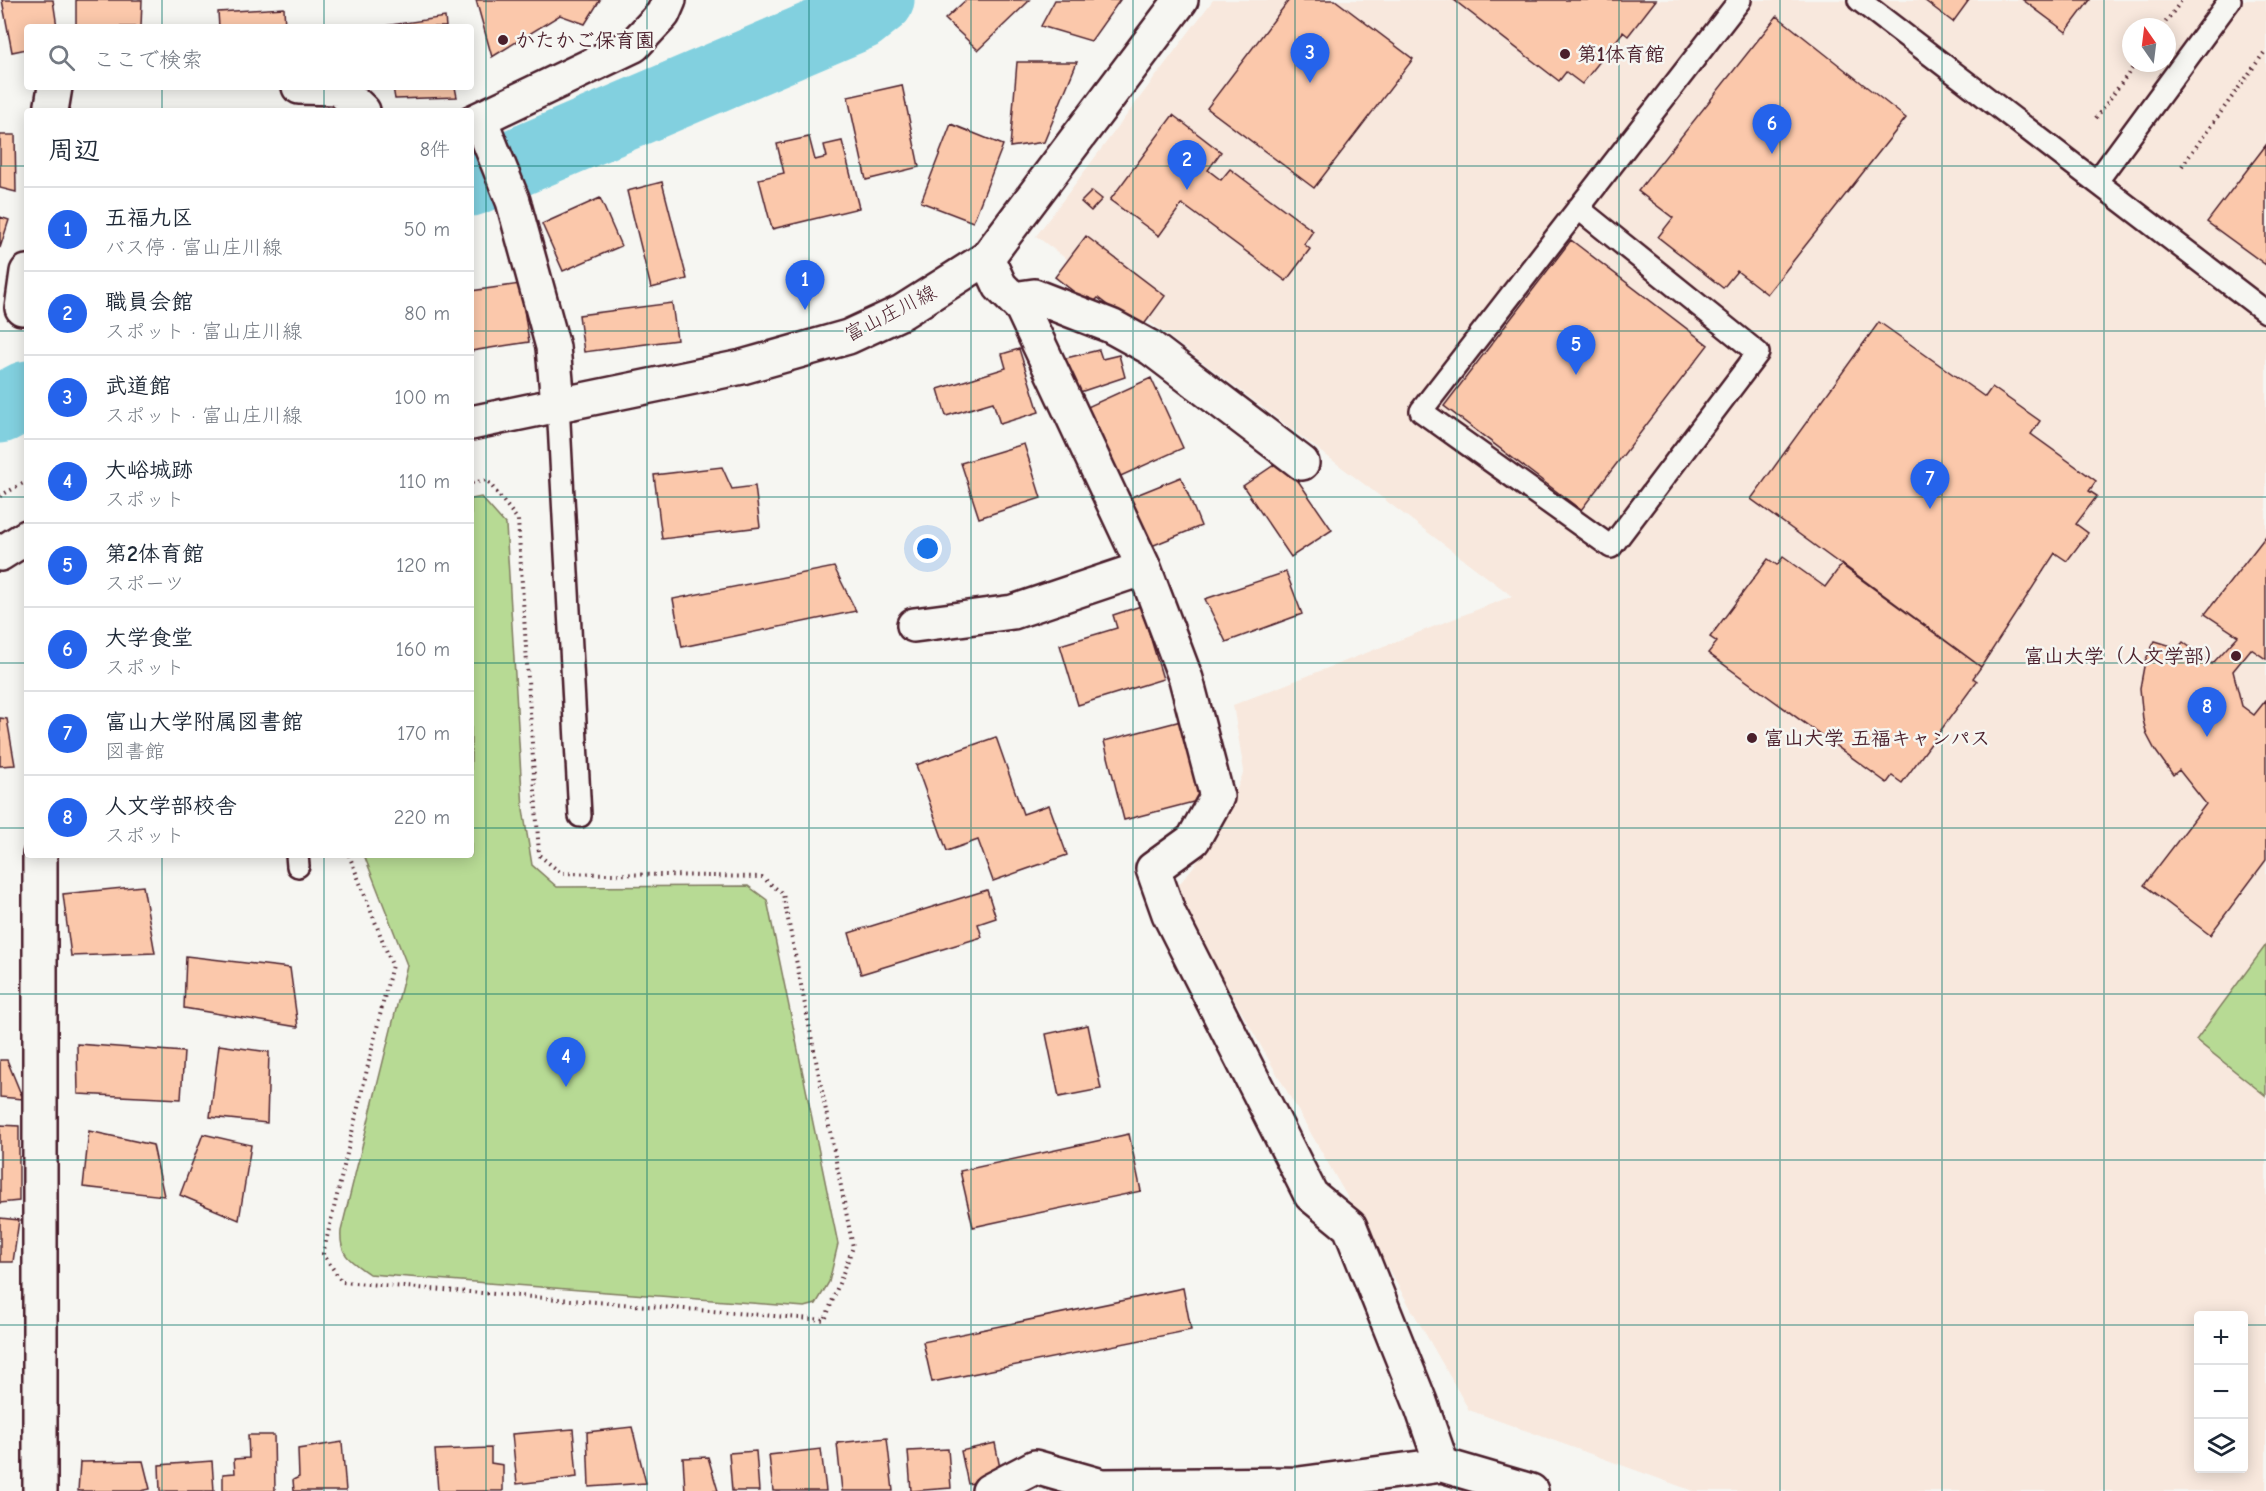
<!DOCTYPE html>
<html lang="ja">
<meta charset="utf-8">
<style>
:root{--surface:#fff;--page:#f6f6f7;--text:#1f2937;--muted:#747a83;--line:#e0e1e3;--accent:#2563eb}
body{margin:0;font-family:"Comic Neue","Klee One",sans-serif;background:var(--page);color:var(--text)}
.controls{position:absolute;right:18px;bottom:18px;display:grid;overflow:hidden;border-radius:6px;box-shadow:0 3px 15px #0003}
.controls button{width:54px;height:54px;display:grid;place-items:center;padding:0;border:0;border-bottom:2px solid var(--line);background:var(--surface);color:var(--text);font:30px sans-serif}
.compass{position:absolute;left:2122px;top:18px;width:54px;height:54px;border-radius:50%;background:var(--surface);box-shadow:0 3px 15px #0003;rotate:346deg}
.you{position:absolute;left:928px;top:549px;width:21px;height:21px;margin:-15px;border:4px solid #fff;border-radius:50%;background:#1a73e8;box-shadow:0 0 0 9px #1a73e833}
.badge{display:grid;place-items:center;width:39px;height:39px;border-radius:50%;background:var(--accent);color:#fff;font-size:20px;font-weight:700}
.pin{position:absolute;translate:-50% -50px;filter:drop-shadow(0 2px 3px #0008)}
.pin::after{content:'';position:absolute;top:32px;width:21px;height:18px;background:inherit;clip-path:polygon(0 0,100% 0,50% 100%)}
.list{margin:0;padding:0;list-style:none}
h2{display:flex;justify-content:space-between;align-items:center;height:78px;margin:0;padding:0 24px;font-size:26px}
h2 small{font-size:20px;font-weight:400;color:var(--muted)}
.list li{display:grid;grid-template-columns:39px 1fr auto;gap:18px;align-items:center;box-sizing:border-box;height:84px;padding:0 24px;border-top:2px solid var(--line)}
.list b{display:block;font-size:22px;white-space:nowrap}
.list p{margin:0;font-size:20px;white-space:nowrap;color:var(--muted)}
.list em{font-size:20px;font-style:normal;color:var(--muted)}
.icon{flex:none;width:33px;height:33px;fill:none;stroke:currentColor;stroke-width:2;stroke-linecap:round;stroke-linejoin:round}
.map{position:relative;flex:none;width:2266px;height:1491px;overflow:hidden}
.search{position:absolute;background:var(--surface);box-shadow:0 3px 15px #0003;left:24px;top:24px;width:450px;height:66px;display:flex;align-items:center;gap:15px;box-sizing:border-box;padding:0 21px;border-radius:6px;color:var(--muted);font-size:22px}
.panel{position:absolute;background:var(--surface);box-shadow:0 3px 15px #0003;left:24px;top:108px;width:450px;height:750px;border-radius:6px}
.map>svg:first-child{display:block}
.built{fill:#f8e8dd;fill-rule:evenodd}
.green{fill:#b7da94;stroke:#807c60;stroke-width:1.5}
.lines{fill:none;stroke-linecap:round;stroke-linejoin:round}
.river{stroke:#82d0df;stroke-width:69}
.building{fill:#fbc8ab;stroke:#4a1f2b;stroke-width:1.5}
.lane-casing{stroke:#4a1f2b;stroke-width:26}
.street-casing{stroke:#4a1f2b;stroke-width:38}
.primary-casing{stroke:#4a1f2b;stroke-width:38}
.path{stroke:#4a1f2b;stroke-width:4;stroke-dasharray:1.5 4.5;stroke-linecap:butt}
.lane{stroke:#f6f6f2;stroke-width:21}
.street{stroke:#f6f6f2;stroke-width:33}
.primary{stroke:#f6f6f2;stroke-width:33}
.grid{fill:none;stroke:#0f766e;stroke-width:1.5;stroke-opacity:0.55}
.poi-dot{fill:#4a1f2b;stroke:#f6f6f2;stroke-width:2}
.labels{text-anchor:middle;stroke-width:5;stroke-linejoin:round;paint-order:stroke}
.poi-label{font-size:20px;font-weight:bold;fill:#4a1f2b;stroke:#f6f6f2;text-anchor:start}
.street-label{font-size:20px;fill:#4a1f2b;stroke:#f6f6f2}
</style>
<div class="map">
<svg width="2266" height="1491" viewBox="0 0 2266 1491">
<rect width="100%" height="100%" fill="#f6f6f2"/>
<filter id="ink" filterUnits="userSpaceOnUse"><feTurbulence type="fractalNoise" baseFrequency=".0167" numOctaves="2"/><feDisplacementMap in="SourceGraphic" scale="12" xChannelSelector="R" yChannelSelector="G"/><feConvolveMatrix kernelMatrix="1 2 1 2 8 2 1 2 1" color-interpolation-filters="sRGB"/></filter>
<g filter="url(#ink)">
<path class="built" d="M 1213,0 L 2266,0 L 2266,1491 L 1693,1491 L 1469,1410 L 1173,892 L 1218,836 L 1244,771 L 1233,705 L 1512,596 L 1036,236 ZM 2131,27 L 2167,27 L 2167,63 L 2131,63 ZM 2198,1316 L 2244,1316 L 2244,1468 L 2198,1468 Z"/>
<path class="green" d="M 481,497 L 506,525 L 523,809 L 532,865 L 557,887 L 748,886 L 767,900 L 838,1244 L 829,1282 L 816,1304 L 805,1307 L 369,1274 C 351,1261 339,1256 341,1231 L 407,965 L 364,855 L 471,855 L 471,499 Z
M 2266,945 L 2266,1096 L 2196,1040 Z"/>
<g class="lines">
<path class="river" d="M 471,182 L 860,16 L 880,0
M 0,409 L 27,395"/>
</g>
<path class="building" d="M 2,0 L 53,0 L 57,27 L 27,27 L 27,49 L 12,52 Z
M 76,0 L 142,0 L 141,27 L 76,27 Z
M 476,0 L 600,0 L 585,24 L 560,15 L 492,57 Z
M 966,0 L 1030,0 L 978,50 L 945,19 Z
M 1055,0 L 1120,0 L 1091,41 L 1041,26 Z
M 1289,0 L 1335,0 L 1413,59 L 1314,188 L 1207,108 Z
M 1454,0 L 1656,0 L 1628,36 L 1623,32 L 1582,84 L 1566,72 L 1559,81 Z
M 1924,0 L 1969,0 L 1953,22 Z
M 2023,0 L 2090,0 L 2066,32 Z
M 284,8 L 285,27 L 219,27 L 218,12 Z
M 1777,16 L 1906,118 L 1767,294 L 1737,271 L 1723,288 L 1658,237 L 1673,218 L 1638,191 Z
M 445,17 L 446,27 L 385,27 L 384,26 Z
M 1017,62 L 1077,62 L 1044,142 L 1010,147 Z
M 902,85 L 919,167 L 866,180 L 848,97 Z
M 393,87 L 455,87 L 457,97 L 395,99 Z
M 1173,115 L 1221,152 L 1208,170 L 1221,180 L 1230,169 L 1313,231 L 1304,244 L 1310,249 L 1286,281 L 1182,204 L 1159,236 L 1110,200 Z
M 951,124 L 1003,145 L 973,222 L 921,202 Z
M 0,135 L 15,135 L 16,192 L 0,188 Z
M 809,137 L 815,160 L 827,157 L 824,145 L 842,141 L 859,208 L 772,229 L 759,179 L 784,173 L 777,144 Z
M 2266,145 L 2266,265 L 2207,222 Z
M 662,182 L 687,279 L 651,288 L 627,191 Z
M 1092,191 L 1102,199 L 1091,211 L 1081,202 Z
M 600,198 L 621,246 L 563,271 L 542,224 Z
M 0,217 L 9,220 L 0,248 Z
M 1086,236 L 1165,296 L 1140,330 L 1098,298 L 1091,305 L 1055,277 Z
M 1571,240 L 1708,345 L 1581,510 L 1444,406 Z
M 520,284 L 529,342 L 471,351 L 471,291 Z
M 672,303 L 677,340 L 584,352 L 579,315 Z
M 1879,322 L 1985,397 L 1992,387 L 2040,421 L 2031,434 L 2096,481 L 2089,491 L 2097,496 L 2076,524 L 2088,533 L 2067,561 L 2055,553 L 1981,667 L 1751,499 Z
M 1019,349 L 1039,412 L 1000,424 L 993,402 L 946,416 L 938,389 L 1006,368 L 1002,354 Z
M 1099,350 L 1102,359 L 1119,355 L 1125,377 L 1071,395 L 1058,360 Z
M 1151,378 L 1183,448 L 1114,479 L 1083,409 Z
M 1024,444 L 1041,498 L 979,518 L 961,463 Z
M 1283,459 L 1332,530 L 1291,557 L 1243,486 Z
M 722,467 L 732,489 L 755,486 L 760,527 L 662,539 L 654,475 Z
M 1181,477 L 1201,526 L 1149,547 L 1129,498 Z
M 2266,536 L 2266,659 L 2251,649 L 2233,671 L 2242,706 L 2254,715 L 2266,700 L 2266,860 L 2210,935 L 2144,885 L 2206,804 L 2179,770 L 2173,775 L 2155,750 L 2147,735 L 2143,720 L 2140,688 L 2145,661 L 2155,641 L 2178,648 L 2183,642 L 2212,664 L 2238,636 L 2205,614 Z
M 1783,557 L 1825,587 L 1842,564 L 1981,667 L 1973,678 L 1977,681 L 1902,783 L 1892,776 L 1887,783 L 1708,653 L 1717,642 L 1710,637 L 1768,559 L 1777,565 Z
M 834,567 L 856,611 L 682,647 L 673,599 Z
M 1286,572 L 1302,614 L 1226,642 L 1205,599 Z
M 1141,606 L 1163,679 L 1078,705 L 1060,645 L 1117,628 L 1113,615 Z
M 0,718 L 7,719 L 15,765 L 0,766 Z
M 1181,721 L 1201,800 L 1124,820 L 1104,741 Z
M 996,737 L 1023,814 L 1049,805 L 1067,855 L 993,881 L 978,840 L 947,851 L 916,765 Z
M 143,886 L 155,953 L 71,956 L 63,894 Z
M 987,890 L 996,918 L 978,924 L 982,937 L 861,974 L 849,933 Z
M 186,956 L 290,968 L 298,1027 L 184,1008 Z
M 1088,1025 L 1101,1089 L 1059,1097 L 1046,1034 Z
M 77,1044 L 184,1052 L 181,1099 L 78,1094 Z
M 219,1045 L 269,1052 L 267,1123 L 210,1117 Z
M 0,1060 L 7,1060 L 23,1099 L 0,1097 Z
M 0,1125 L 19,1126 L 19,1201 L 0,1203 Z
M 89,1131 L 153,1145 L 164,1196 L 83,1187 Z
M 203,1134 L 251,1145 L 239,1220 L 180,1195 Z
M 1129,1134 L 1141,1191 L 973,1227 L 960,1171 Z
M 0,1218 L 19,1220 L 13,1262 L 0,1262 Z
M 1183,1288 L 1191,1330 L 932,1382 L 923,1342 Z
M 632,1427 L 646,1483 L 589,1487 L 587,1432 Z
M 573,1429 L 577,1477 L 517,1484 L 512,1434 Z
M 248,1435 L 274,1435 L 275,1491 L 223,1491 L 223,1474 L 235,1473 L 234,1459 L 249,1458 Z
M 887,1438 L 893,1491 L 842,1491 L 837,1443 Z
M 342,1442 L 346,1491 L 294,1491 L 293,1480 L 299,1477 L 298,1449 Z
M 995,1443 L 1002,1478 L 968,1484 L 961,1451 Z
M 491,1448 L 491,1463 L 503,1465 L 503,1491 L 438,1491 L 435,1450 Z
M 821,1449 L 826,1491 L 773,1491 L 769,1455 Z
M 948,1449 L 951,1488 L 911,1491 L 908,1451 Z
M 756,1451 L 759,1491 L 732,1491 L 729,1453 Z
M 708,1457 L 718,1491 L 685,1491 L 683,1458 Z
M 143,1461 L 150,1489 L 141,1491 L 78,1491 L 80,1462 Z
M 212,1461 L 214,1491 L 160,1491 L 159,1465 Z"/>
<g class="lines">
<g class="lane-casing">
<path id="lane" d="M 1859,0 L 2266,312
M 2097,181 L 2230,0
M 1578,208 L 1758,353 L 1611,547 L 1421,411 L 1740,0
M 558,404 L 580,816
M 297,855 L 298,866"/>
</g>
<g class="street-casing">
<path id="street" d="M 299,87 L 339,88 L 363,111
M 51,111 L 55,87
M 480,119 L 513,201 L 553,347 L 558,404
M 471,123 L 634,45 L 663,14 L 669,0
M 987,258 L 1000,286 L 1022,308 L 1144,568 L 1186,679 L 1217,797 L 1193,840 L 1153,869 L 1169,914 L 1311,1195 L 1350,1227 L 1420,1402 L 1442,1465
M 1013,299 L 1034,296 L 1111,326 L 1151,348 L 1302,463
M 22,308 L 27,272
M 914,625 L 1013,612 L 1144,568
M 40,855 L 40,1491
M 989,1491 L 1035,1467 L 1102,1486 L 1299,1484 L 1442,1465 L 1531,1491"/>
</g>
<g class="primary-casing">
<path id="primary" d="M 471,423 L 742,367 L 848,337 L 902,312 L 987,258 L 1181,0
M 0,554 L 27,537"/>
</g>
<path class="path" d="M 2162,27 L 2182,0
M 2096,118 L 2136,63
M 2182,166 L 2266,50
M 0,496 L 27,481
M 349,855 L 392,965 L 323,1254 L 342,1282 L 825,1320 L 853,1247 L 783,894 L 762,877 L 561,873 L 539,855 L 518,520 L 487,480 L 471,483"/>
<use href="#lane" class="lane"/>
<use href="#street" class="street"/>
<use href="#primary" class="primary"/>
</g>
</g>
<path class="grid" d="M 162,0 L 162,27M 324,0 L 324,27M 486,0 L 486,1491M 647,0 L 647,1491M 809,0 L 809,1491M 971,0 L 971,1491M 1133,0 L 1133,1491M 1295,0 L 1295,1491M 1457,0 L 1457,1491M 1619,0 L 1619,1491M 1780,0 L 1780,1491M 1942,0 L 1942,1491M 2104,0 L 2104,1491M 162,87 L 162,111M 324,87 L 324,111M 0,166 L 27,166M 471,166 L 2266,166M 0,331 L 27,331M 471,331 L 2266,331M 0,497 L 27,497M 471,497 L 2266,497M 0,663 L 27,663M 471,663 L 2266,663M 0,828 L 27,828M 471,828 L 2266,828M 162,855 L 162,1491M 324,855 L 324,1491M 0,994 L 2266,994M 0,1160 L 2266,1160M 0,1325 L 2198,1325M 2244,1325 L 2266,1325"/>
<g class="poi-dot">
<circle cx="503" cy="40" r="6"/>
<circle cx="1565" cy="54" r="6"/>
<circle cx="2236" cy="656" r="6"/>
<circle cx="1752" cy="738" r="6"/>
</g>
<g class="labels">
<g class="poi-label">
<text x="515" y="47">かたかご保育園</text>
<text x="1577" y="61">第1体育館</text>
<text x="2224" y="663" text-anchor="end">富山大学（人文学部）</text>
<text x="1764" y="745">富山大学 五福キャンパス</text>
</g>
<g class="street-label">
<text transform="translate(890 313) rotate(-27)" y="7">富山庄川線</text>
</g>
</g>
</svg>
<div class="controls">
<button>+</button>
<button>−</button>
<button><svg class="icon" aria-label="layers" viewBox="0 0 24 24"><path d="M12 4l9 5-9 5-9-5zM3 14l9 5 9-5"/></svg></button>
</div>
<svg class="compass" viewBox="-18 -18 36 36"><path d="M0-13l5 13h-10z" fill="#e53935"/><path d="M0 13l5-13h-10z" fill="#747a83"/></svg>
<div class="you"></div>
<div class="pin badge" style="left:805px;top:310px">1</div>
<div class="pin badge" style="left:1187px;top:190px">2</div>
<div class="pin badge" style="left:1310px;top:83px">3</div>
<div class="pin badge" style="left:566px;top:1087px">4</div>
<div class="pin badge" style="left:1576px;top:375px">5</div>
<div class="pin badge" style="left:1772px;top:154px">6</div>
<div class="pin badge" style="left:1930px;top:509px">7</div>
<div class="pin badge" style="left:2207px;top:737px">8</div>
<div class="search"><svg class="icon" aria-label="search" viewBox="0 0 24 24"><circle cx="10" cy="10" r="6"/><path d="M15 15l6 6"/></svg>ここで検索</div>
<section class="panel">
<h2>周辺<small>8件</small></h2>
<ul class="list">
<li><span class="badge">1</span><div><b>五福九区</b><p>バス停 · 富山庄川線</p></div><em>50 m</em></li>
<li><span class="badge">2</span><div><b>職員会館</b><p>スポット · 富山庄川線</p></div><em>80 m</em></li>
<li><span class="badge">3</span><div><b>武道館</b><p>スポット · 富山庄川線</p></div><em>100 m</em></li>
<li><span class="badge">4</span><div><b>大峪城跡</b><p>スポット</p></div><em>110 m</em></li>
<li><span class="badge">5</span><div><b>第2体育館</b><p>スポーツ</p></div><em>120 m</em></li>
<li><span class="badge">6</span><div><b>大学食堂</b><p>スポット</p></div><em>160 m</em></li>
<li><span class="badge">7</span><div><b>富山大学附属図書館</b><p>図書館</p></div><em>170 m</em></li>
<li><span class="badge">8</span><div><b>人文学部校舎</b><p>スポット</p></div><em>220 m</em></li>
</ul>
</section>
</div>
